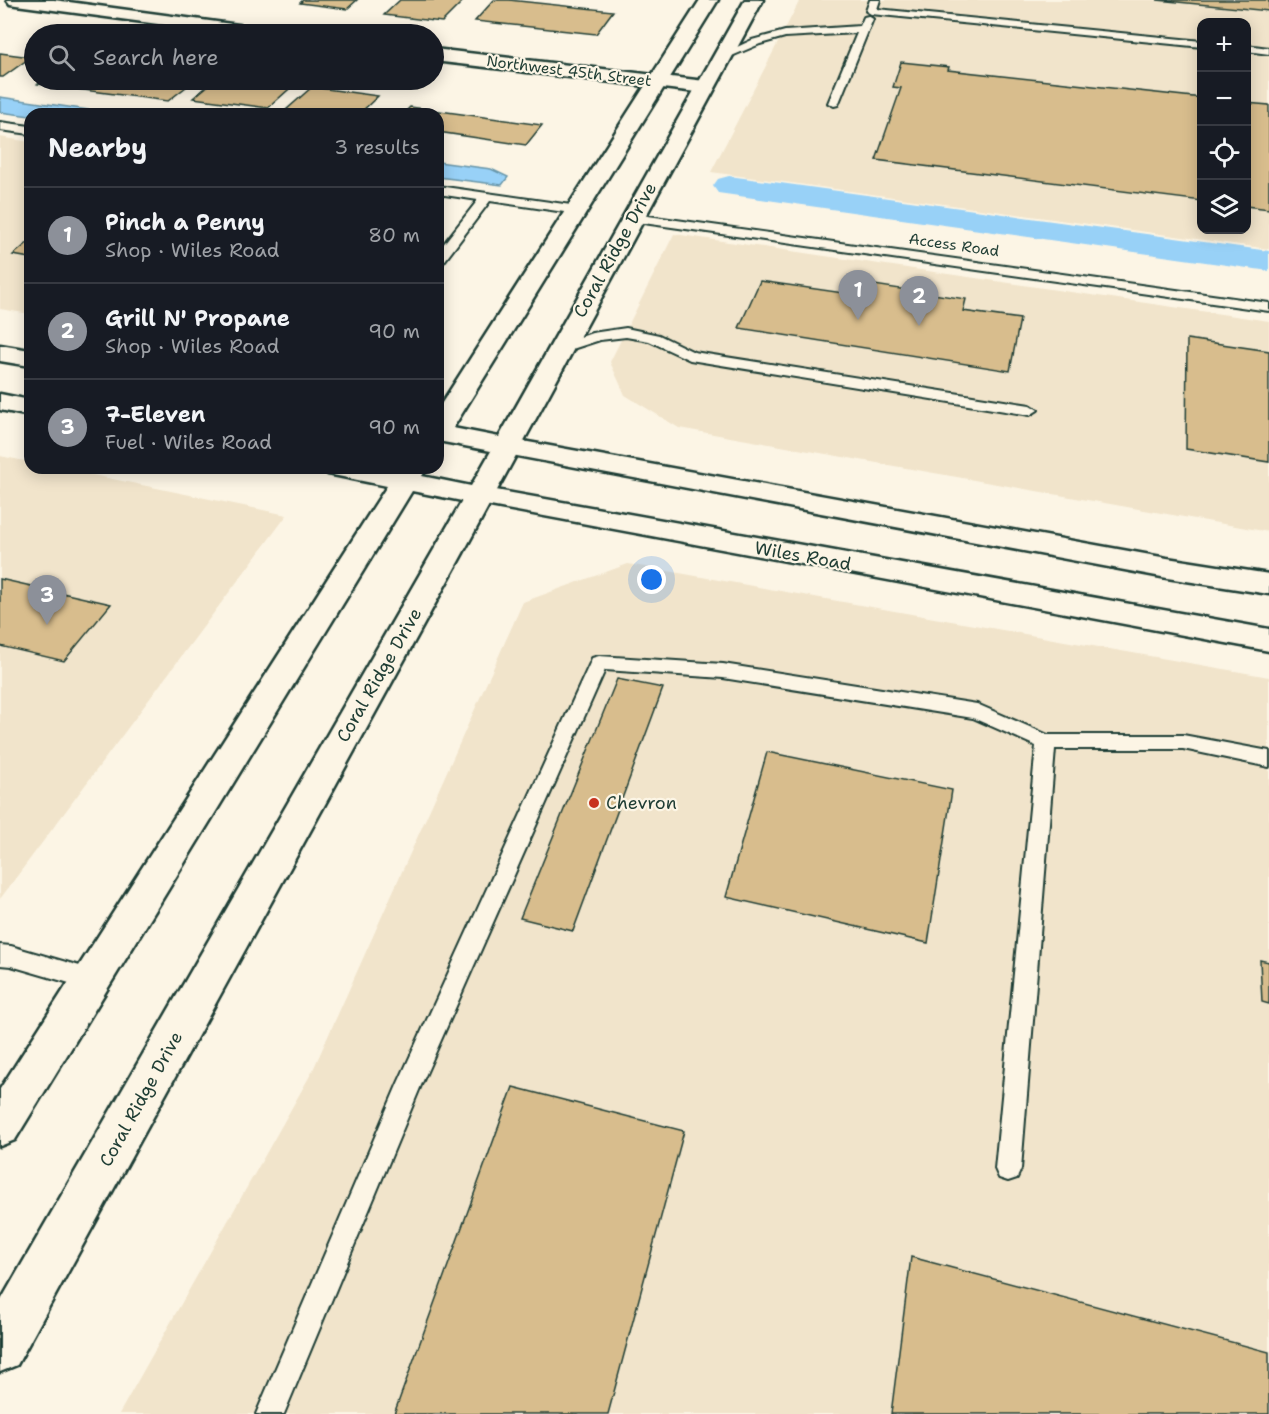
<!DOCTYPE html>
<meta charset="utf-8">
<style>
:root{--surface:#171b24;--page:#20242c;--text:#f1f3f6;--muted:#9ea1a6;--line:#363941;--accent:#8c9099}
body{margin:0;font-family:"Shantell Sans",sans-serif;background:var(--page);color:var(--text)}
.controls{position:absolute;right:18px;top:18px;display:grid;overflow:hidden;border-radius:12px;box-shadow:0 3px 15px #0003}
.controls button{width:54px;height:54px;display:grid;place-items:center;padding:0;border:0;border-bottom:2px solid var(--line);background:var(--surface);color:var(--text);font:30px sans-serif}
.you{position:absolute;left:652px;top:580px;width:21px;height:21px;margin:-15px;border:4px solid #fff;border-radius:50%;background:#1a73e8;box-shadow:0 0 0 9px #1a73e833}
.badge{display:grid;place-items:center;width:39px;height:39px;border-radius:50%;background:var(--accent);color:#fff;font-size:20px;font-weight:700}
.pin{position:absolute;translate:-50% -50px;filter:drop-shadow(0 2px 3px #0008)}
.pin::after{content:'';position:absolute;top:32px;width:21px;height:18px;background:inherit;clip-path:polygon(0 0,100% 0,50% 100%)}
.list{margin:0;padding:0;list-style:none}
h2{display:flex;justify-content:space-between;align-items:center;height:78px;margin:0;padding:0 24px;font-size:26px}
h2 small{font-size:20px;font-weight:400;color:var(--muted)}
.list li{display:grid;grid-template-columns:39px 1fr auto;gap:18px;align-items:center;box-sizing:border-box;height:96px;padding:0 24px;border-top:2px solid var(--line)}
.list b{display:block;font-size:22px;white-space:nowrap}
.list p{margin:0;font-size:20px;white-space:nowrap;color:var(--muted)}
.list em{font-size:20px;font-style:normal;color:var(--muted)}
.icon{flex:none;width:33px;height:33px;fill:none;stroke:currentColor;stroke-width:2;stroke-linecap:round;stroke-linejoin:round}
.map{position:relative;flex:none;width:1269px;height:1414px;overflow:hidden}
.search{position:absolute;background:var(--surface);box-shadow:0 3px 15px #0003;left:24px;top:24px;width:420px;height:66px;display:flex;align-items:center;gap:15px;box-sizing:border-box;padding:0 21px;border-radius:33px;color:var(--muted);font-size:22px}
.panel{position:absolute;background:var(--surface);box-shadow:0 3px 15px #0003;left:24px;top:108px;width:420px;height:366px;border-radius:18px}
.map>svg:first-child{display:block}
.built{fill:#f1e4cb;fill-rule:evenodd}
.water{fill:#98d1f7;stroke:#6896a9;stroke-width:1.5}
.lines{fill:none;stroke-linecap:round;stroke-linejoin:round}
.canal{fill:#98d1f7;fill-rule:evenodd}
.building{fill:#d8bd8d;stroke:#1f3d34;stroke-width:1.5}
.service-casing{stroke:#1f3d34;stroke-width:4}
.minor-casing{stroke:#1f3d34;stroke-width:5}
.tertiary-casing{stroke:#1f3d34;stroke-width:5}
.secondary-casing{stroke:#1f3d34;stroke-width:5}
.service{fill:#fcf5e5;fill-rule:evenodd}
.minor{fill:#fcf5e5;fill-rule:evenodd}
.tertiary{fill:#fcf5e5;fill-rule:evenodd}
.secondary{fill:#fcf5e5;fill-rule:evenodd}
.poi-dot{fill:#c8321e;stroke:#fcf5e5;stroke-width:2}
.labels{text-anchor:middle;stroke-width:4.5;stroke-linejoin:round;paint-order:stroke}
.far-street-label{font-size:15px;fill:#1f3d34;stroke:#fcf5e5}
.street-label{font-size:18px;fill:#1f3d34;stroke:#fcf5e5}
.poi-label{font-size:18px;fill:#1f3d34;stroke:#fcf5e5;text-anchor:start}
</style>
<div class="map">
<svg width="1269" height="1414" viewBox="0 0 1269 1414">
<rect width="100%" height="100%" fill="#fcf5e5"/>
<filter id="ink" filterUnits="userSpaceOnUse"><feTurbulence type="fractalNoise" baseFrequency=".0167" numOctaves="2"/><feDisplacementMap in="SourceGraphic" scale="12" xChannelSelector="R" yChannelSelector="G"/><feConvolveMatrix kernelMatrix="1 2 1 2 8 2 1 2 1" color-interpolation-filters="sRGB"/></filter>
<g filter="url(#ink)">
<path class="built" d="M 800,0 L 1269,0 L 1269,249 L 711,172 ZM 1202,22 L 1246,22 L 1246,230 L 1202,230 Z
M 0,137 L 30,142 L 30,314 L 0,309 Z
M 674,234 L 1269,321 L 1269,532 L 679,428 L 625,395 L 610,362 Z
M 0,456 L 30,462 L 30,468 L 59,468 L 287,515 L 0,899 Z
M 628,564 L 1269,677 L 1269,1414 L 119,1414 L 312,1072 L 523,602 Z"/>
<path class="water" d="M 0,97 L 116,114 L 30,114 L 30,116 L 0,112 Z
M 438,162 L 491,169 L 508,177 L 502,185 L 438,177 Z"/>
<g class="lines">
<path class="canal" d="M 729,176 L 1269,251 L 1269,271 L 718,193 L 713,186 L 718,179 Z"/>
</g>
<path class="building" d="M 303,0 L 357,0 L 347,9 L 300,3 Z
M 400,0 L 446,0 L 462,2 L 442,22 L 384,15 Z
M 494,0 L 509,0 L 613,11 L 596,34 L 475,21 Z
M 1157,0 L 1269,0 L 1269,11 Z
M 0,53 L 31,57 L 3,77 L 0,77 Z
M 901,62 L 949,67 L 948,70 L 1202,98 L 1202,201 L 876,160 L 901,88 L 893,87 Z
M 44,80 L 195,80 L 168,101 L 38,84 Z
M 215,80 L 289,80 L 298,81 L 268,108 L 193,98 Z
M 312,87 L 378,96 L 359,114 L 314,114 L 286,110 Z
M 1246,103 L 1269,105 L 1269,209 L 1246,206 Z
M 410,107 L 542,125 L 526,145 L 438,132 L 438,114 L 403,114 Z
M 30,241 L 30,258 L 13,255 Z
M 760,281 L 850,294 L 855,282 L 966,299 L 963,311 L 1020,319 L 1010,371 L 739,328 Z
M 1187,339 L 1269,351 L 1269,462 L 1186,449 Z
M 0,579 L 111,604 L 64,661 L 0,646 Z
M 617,679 L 663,688 L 573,931 L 520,918 Z
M 767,752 L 952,790 L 928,943 L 726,897 Z
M 1260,960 L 1269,962 L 1269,1004 L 1262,1002 Z
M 513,1087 L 684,1131 L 608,1414 L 394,1414 Z
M 911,1257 L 1269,1352 L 1269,1414 L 891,1414 Z"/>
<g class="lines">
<g class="service-casing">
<path id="service" d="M 870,0 L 880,0 L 877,9 L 1202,41 L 1202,47 L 871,14 L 866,11 Z
M 868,16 L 873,19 L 838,105 L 834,106 L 828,103 L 857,33 L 785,37 L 760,44 L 727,58 L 723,59 L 718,56 L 752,40 L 785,31 L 860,26 L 864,17 Z
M 1246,45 L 1269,48 L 1269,54 L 1246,51 Z
M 0,122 L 30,126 L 30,134 L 0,130 Z
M 438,186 L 578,206 L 584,210 L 578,214 L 490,201 L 443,263 L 438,264 L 438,251 L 478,200 L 438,194 Z
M 634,214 L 1269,303 L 1269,311 L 629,221 L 627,218 L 629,215 Z
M 626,328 L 659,335 L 694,352 L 1030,405 L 1038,410 L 1030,415 L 690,360 L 649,341 L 626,337 L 600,340 L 560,353 L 553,349 L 555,346 L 592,333 Z
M 599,656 L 723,664 L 977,704 L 1048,735 L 1183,735 L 1269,751 L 1269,767 L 1183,749 L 1055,749 L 1021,1169 L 1017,1178 L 1008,1181 L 999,1178 L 995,1169 L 1036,746 L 973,718 L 723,678 L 605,670 L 422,1083 L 284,1414 L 256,1414 L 398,1083 L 590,663 L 592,658 Z
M 0,945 L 11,946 L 90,969 L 98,972 L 102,979 L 98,986 L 90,989 L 11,966 L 0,965 Z"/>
</g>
<g class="minor-casing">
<path id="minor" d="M 7,0 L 54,0 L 269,29 L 275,30 L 278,34 L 233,34 L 16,5 L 10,4 Z
M 434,49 L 705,81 L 712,83 L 715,87 L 712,91 L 705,93 L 434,61 Z"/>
</g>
<g class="tertiary-casing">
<path id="tertiary" d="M 506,438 L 1167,558 L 1269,574 L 1269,594 L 1167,578 L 496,452 L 492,446 L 496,440 Z
M 479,487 L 1269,629 L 1269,651 L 469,502 L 465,496 L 469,490 Z"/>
</g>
<g class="secondary-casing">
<path id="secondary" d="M 700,0 L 718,0 L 453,428 L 499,437 L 745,0 L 763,0 L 463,553 L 17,1365 L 0,1372 L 0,1302 L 462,501 L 412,491 L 15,1140 L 0,1146 L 0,1089 L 387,486 L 328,474 L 324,468 L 381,468 L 397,471 L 399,468 L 427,468 L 422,476 L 471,486 L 491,451 L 438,441 L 438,409 Z
M 0,345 L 30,350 L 30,366 L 0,361 Z
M 0,394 L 30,400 L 30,416 L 0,410 Z"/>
</g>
<use href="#service" class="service"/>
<use href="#minor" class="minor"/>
<use href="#tertiary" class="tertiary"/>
<use href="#secondary" class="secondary"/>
</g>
</g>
<circle class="poi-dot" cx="594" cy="803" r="6"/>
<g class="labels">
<g class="far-street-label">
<text transform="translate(569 71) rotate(7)" y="5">Northwest 45th Street</text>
<text transform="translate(954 245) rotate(8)" y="5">Access Road</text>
</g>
<g class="street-label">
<text transform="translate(615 250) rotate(-61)" y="6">Coral Ridge Drive</text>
<text transform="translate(803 556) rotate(10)" y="6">Wiles Road</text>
<text transform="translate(379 675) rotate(-60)" y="6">Coral Ridge Drive</text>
<text transform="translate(141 1099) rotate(-61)" y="6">Coral Ridge Drive</text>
</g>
<g class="poi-label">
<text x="606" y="809">Chevron</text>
</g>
</g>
</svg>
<div class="controls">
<button>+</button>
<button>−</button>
<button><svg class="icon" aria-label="locate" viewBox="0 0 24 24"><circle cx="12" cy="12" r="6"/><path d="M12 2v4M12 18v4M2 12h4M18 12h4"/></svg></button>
<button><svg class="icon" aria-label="layers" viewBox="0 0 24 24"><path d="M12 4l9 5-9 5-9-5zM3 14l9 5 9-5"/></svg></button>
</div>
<div class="you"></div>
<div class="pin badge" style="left:858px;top:320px">1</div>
<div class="pin badge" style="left:919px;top:326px">2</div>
<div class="pin badge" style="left:47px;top:625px">3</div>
<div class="search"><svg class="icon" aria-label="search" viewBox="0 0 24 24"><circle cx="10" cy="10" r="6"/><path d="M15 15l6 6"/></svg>Search here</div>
<section class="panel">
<h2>Nearby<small>3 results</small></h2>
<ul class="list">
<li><span class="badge">1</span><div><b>Pinch a Penny</b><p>Shop · Wiles Road</p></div><em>80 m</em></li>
<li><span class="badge">2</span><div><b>Grill N' Propane</b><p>Shop · Wiles Road</p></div><em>90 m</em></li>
<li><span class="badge">3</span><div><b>7-Eleven</b><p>Fuel · Wiles Road</p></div><em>90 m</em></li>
</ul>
</section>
</div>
